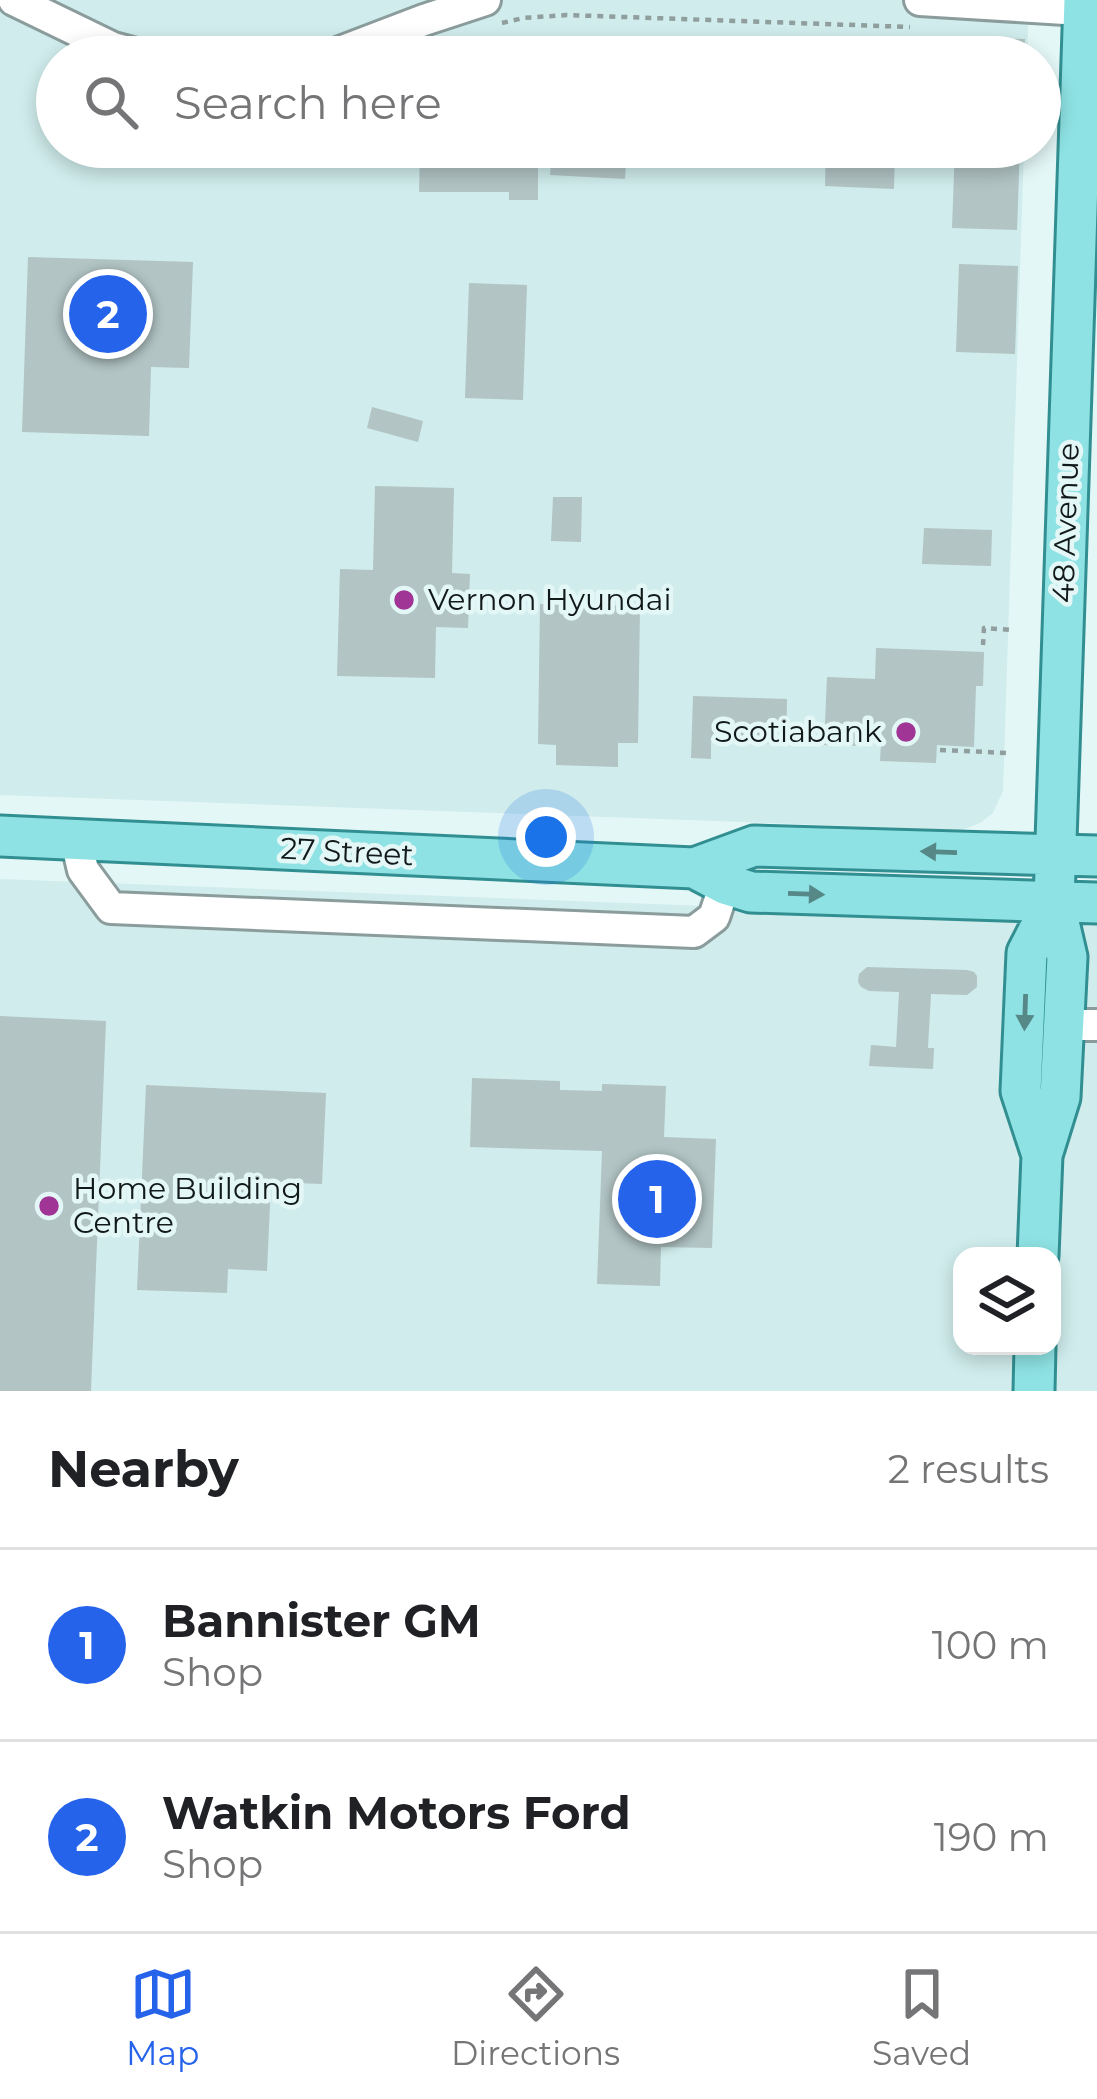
<!DOCTYPE html>
<style>
:root{--surface:#fff;--page:#f6f6f6;--text:#202124;--muted:#757577;--line:#e0e0e0;--accent:#2563eb}
body{margin:0;font-family:Montserrat,sans-serif;background:var(--page);color:var(--text)}
.controls{position:absolute;right:36px;bottom:36px;display:grid;overflow:hidden;border-radius:24px;box-shadow:0 6px 18px #0003}
.controls button{width:108px;height:108px;display:grid;place-items:center;padding:0;border:0;border-bottom:3px solid var(--line);background:var(--surface);color:var(--text);font:60px sans-serif}
.you{position:absolute;left:546px;top:837px;width:42px;height:42px;margin:-30px;border:9px solid #fff;border-radius:50%;background:#1a73e8;box-shadow:0 0 0 18px #1a73e833}
.badge{display:grid;place-items:center;width:78px;height:78px;border-radius:50%;background:var(--accent);color:#fff;font-size:39px;font-weight:700}
.pin{position:absolute;translate:-50% -50%;border:6px solid #fff;box-shadow:0 3px 12px #0006}
.list{margin:0;padding:0;list-style:none}
h2{display:flex;justify-content:space-between;align-items:center;height:156px;margin:0;padding:0 48px;font-size:51px}
h2 small{font-size:39px;font-weight:400;color:var(--muted)}
.list li{display:grid;grid-template-columns:78px 1fr auto;gap:36px;align-items:center;box-sizing:border-box;height:192px;padding:0 48px;border-top:3px solid var(--line)}
.list b{display:block;font-size:45px;white-space:nowrap}
.list p{margin:0;font-size:39px;white-space:nowrap;color:var(--muted)}
.list em{font-size:39px;font-style:normal;color:var(--muted)}
.icon{flex:none;width:66px;height:66px;fill:none;stroke:currentColor;stroke-width:2;stroke-linecap:round;stroke-linejoin:round}
.map{position:relative;flex:none;width:1097px;height:1391px;overflow:hidden}
.search{position:absolute;background:var(--surface);box-shadow:0 6px 18px #0003;left:36px;right:36px;top:36px;height:132px;display:flex;align-items:center;gap:30px;box-sizing:border-box;padding:0 42px;border-radius:66px;color:var(--muted);font-size:45px}
.sheet{height:540px;background:var(--surface)}
nav{display:flex;justify-content:space-around;align-items:center;box-sizing:border-box;height:168px;border-top:3px solid var(--line);background:var(--surface);font-size:33px;color:var(--muted)}
nav a{display:grid;justify-items:center;gap:6px}
nav .on{color:var(--accent)}
.map>svg:first-child{display:block}
.built{fill:#d0ecec;fill-rule:evenodd}
.building{fill:#b2c4c4}
.lines{fill:none;stroke-linecap:round;stroke-linejoin:round}
.minor-casing{stroke:#8b9c9c;stroke-width:36}
.major-casing{stroke:#328f91;stroke-width:45}
.path{stroke:#909e9e;stroke-width:4.5;stroke-dasharray:6 6;stroke-linecap:butt}
.minor{stroke:#fff;stroke-width:30}
.major{stroke:#8ee2e3;stroke-width:39}
.oneway{fill:#568888}
.poi-dot{fill:#a03596;stroke:#e4f7f7;stroke-width:4.5}
.labels{text-anchor:middle;stroke-width:9;stroke-linejoin:round;paint-order:stroke}
.street-label{font-size:30px;fill:#121919;stroke:#e4f7f7}
.poi-label{font-size:30px;fill:#121919;stroke:#e4f7f7;text-anchor:start}
</style>
<div class="map">
<svg width="1097" height="1391" viewBox="0 0 1097 1391">
<rect width="100%" height="100%" fill="#e4f7f7"/>
<path class="built" d="M 0,0 L 1029,0 L 1027,57 L 57,57 L 57,147 L 1024,147 L 1003,791 L 993,813 L 980,823 L 962,830 L 0,795 Z
M 0,879 L 1097,921 L 1097,1391 L 0,1391 ZM 962,1256 L 1052,1256 L 1052,1346 L 962,1346 Z"/>
<path class="building" d="M 957,37 L 1025,39 L 1024,57 L 945,57 L 945,47 L 957,47 Z
M 557,45 L 632,49 L 632,57 L 557,57 Z
M 473,147 L 538,147 L 538,200 L 509,200 L 509,192 L 419,192 L 420,151 L 470,151 Z
M 552,147 L 627,147 L 625,179 L 550,175 Z
M 826,147 L 895,147 L 894,189 L 825,186 Z
M 955,147 L 1020,147 L 1017,230 L 952,228 Z
M 28,257 L 193,262 L 189,368 L 151,367 L 149,436 L 22,432 Z
M 959,264 L 1018,266 L 1015,354 L 956,352 Z
M 469,283 L 527,285 L 523,400 L 465,398 Z
M 372,407 L 423,421 L 418,442 L 367,428 Z
M 375,486 L 454,488 L 452,573 L 470,574 L 468,628 L 436,627 L 435,678 L 337,676 L 340,569 L 373,570 Z
M 553,497 L 582,497 L 581,542 L 551,541 Z
M 924,528 L 992,530 L 991,566 L 922,564 Z
M 540,604 L 640,606 L 638,743 L 618,743 L 618,767 L 556,765 L 556,745 L 538,744 Z
M 876,648 L 984,652 L 983,686 L 976,686 L 974,747 L 937,745 L 936,763 L 880,761 L 882,727 L 864,726 L 863,746 L 824,745 L 827,677 L 875,679 Z
M 693,696 L 787,699 L 786,744 L 711,742 L 711,759 L 691,758 Z
M 867,967 L 967,970 L 974,972 L 977,976 L 977,987 L 967,995 L 931,994 L 928,1048 L 934,1048 L 933,1069 L 869,1066 L 871,1045 L 896,1047 L 899,992 L 869,991 L 861,987 L 858,982 L 859,974 Z
M 0,1016 L 106,1021 L 91,1391 L 0,1391 Z
M 472,1078 L 560,1081 L 560,1090 L 602,1091 L 602,1084 L 666,1086 L 664,1137 L 716,1139 L 712,1248 L 661,1247 L 660,1286 L 597,1284 L 602,1151 L 470,1147 Z
M 146,1085 L 326,1093 L 322,1184 L 271,1182 L 267,1271 L 228,1269 L 227,1293 L 137,1290 Z"/>
<g class="lines">
<g class="minor-casing">
<path id="minor" d="M 14,0 L 113,48 L 147,57
M 920,0 L 1097,11
M 327,57 L 424,20 L 485,0
M 76,840 L 83,870 L 111,908 L 694,932 L 714,917 L 725,884
M 1064,1025 L 1097,1025"/>
</g>
<g class="major-casing">
<path id="major" d="M 0,836 L 694,868 L 754,846 L 1097,856
M 694,868 L 725,884 L 751,892 L 1097,903
M 1042,1155 L 1021,1091 L 1027,953 L 1054,901
M 1038,1256 L 1042,1155 L 1060,1097 L 1067,957 L 1054,901 L 1084,0
M 1034,1391 L 1035,1346"/>
</g>
<path class="path" d="M 502,23 L 523,18 L 567,15 L 910,27
M 983,645 L 984,628 L 1013,630
M 940,750 L 1008,753"/>
<use href="#minor" class="minor"/>
<use href="#major" class="major"/>
</g>
<defs><path id="oneway-solid" d="M-6-.8H1V-3.2L6.5 0L1 3.2V.8H-6Z" transform="scale(3)"/></defs>
<g class="oneway">
<use href="#oneway-solid" transform="translate(939 852) rotate(-178)"/>
<use href="#oneway-solid" transform="translate(806 894) rotate(2)"/>
<use href="#oneway-solid" transform="translate(1025 1012) rotate(92)"/>
</g>
<g class="poi-dot">
<circle cx="404" cy="600" r="12"/>
<circle cx="906" cy="732" r="12"/>
<circle cx="49" cy="1206" r="12"/>
</g>
<g class="labels">
<g class="street-label">
<text transform="translate(1066 523) rotate(-88)" y="10">48 Avenue</text>
<text transform="translate(347 852) rotate(3)" y="10">27 Street</text>
</g>
<g class="poi-label">
<text x="428" y="610">Vernon Hyundai</text>
<text x="882" y="742" text-anchor="end">Scotiabank</text>
<text x="73" y="1199">Home Building<tspan x="73" dy="34">Centre</tspan></text>
</g>
</g>
</svg>
<div class="controls">
<button><svg class="icon" aria-label="layers" viewBox="0 0 24 24"><path d="M12 4l9 5-9 5-9-5zM3 14l9 5 9-5"/></svg></button>
</div>
<div class="you"></div>
<div class="pin badge" style="left:657px;top:1199px">1</div>
<div class="pin badge" style="left:108px;top:314px">2</div>
<div class="search"><svg class="icon" aria-label="search" viewBox="0 0 24 24"><circle cx="10" cy="10" r="6"/><path d="M15 15l6 6"/></svg>Search here</div>
</div>
<section class="sheet">
<h2>Nearby<small>2 results</small></h2>
<ul class="list">
<li><span class="badge">1</span><div><b>Bannister GM</b><p>Shop</p></div><em>100 m</em></li>
<li><span class="badge">2</span><div><b>Watkin Motors Ford</b><p>Shop</p></div><em>190 m</em></li>
</ul>
</section>
<nav>
<a class="on"><svg class="icon" aria-label="map" viewBox="0 0 24 24"><path d="M3 6l6-2 6 2 6-2v14l-6 2-6-2-6 2zM9 4v14M15 6v14"/></svg>Map</a>
<a><svg class="icon" aria-label="directions" viewBox="0 0 24 24"><path d="M12 3l9 9-9 9-9-9zM9 14v-3h6M13 9l2 2-2 2"/></svg>Directions</a>
<a><svg class="icon" aria-label="saved" viewBox="0 0 24 24"><path d="M7 4h10v16l-5-4-5 4z"/></svg>Saved</a>
</nav>
